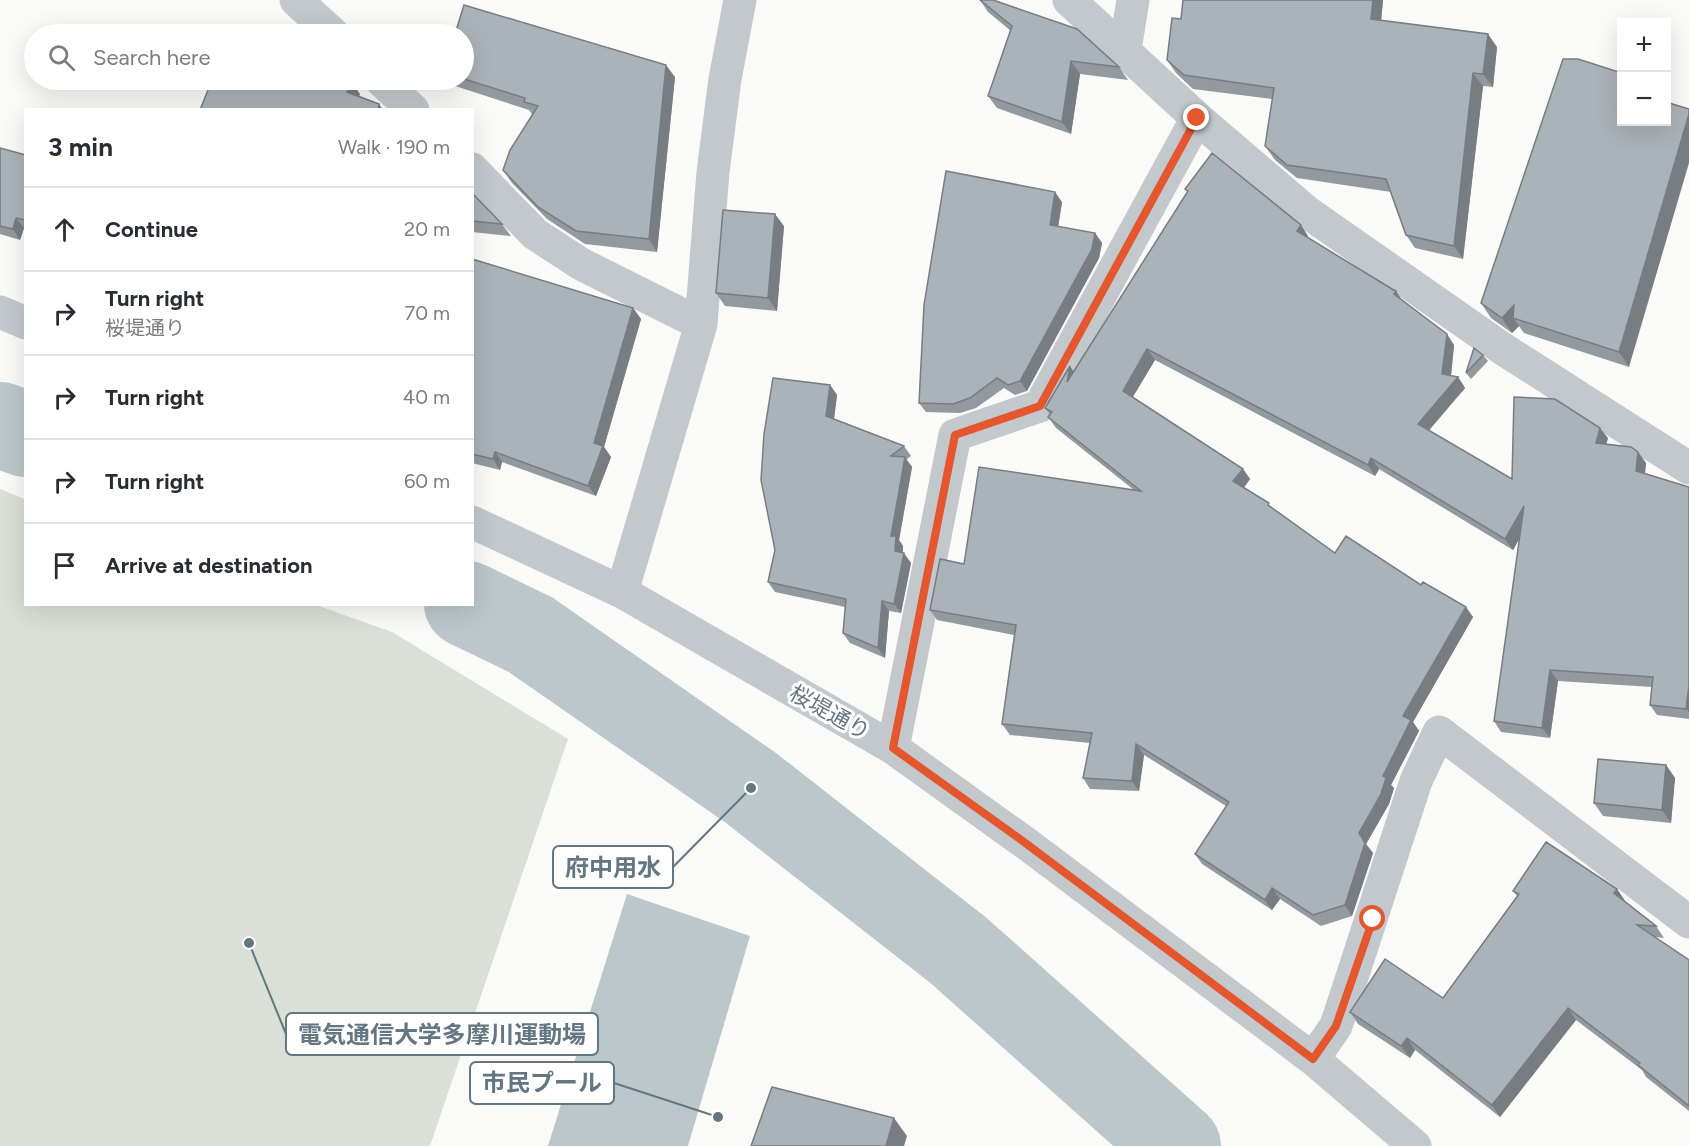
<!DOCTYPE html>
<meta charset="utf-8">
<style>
:root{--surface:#fff;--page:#f2f2f3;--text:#2b2b33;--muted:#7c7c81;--line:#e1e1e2}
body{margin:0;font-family:Figtree,"Noto Sans JP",sans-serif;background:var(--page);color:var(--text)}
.controls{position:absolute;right:18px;top:18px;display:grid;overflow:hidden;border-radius:0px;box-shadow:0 6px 24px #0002}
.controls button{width:54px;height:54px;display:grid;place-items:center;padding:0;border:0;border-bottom:2px solid var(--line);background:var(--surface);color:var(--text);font:30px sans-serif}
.stop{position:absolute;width:18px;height:18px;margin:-14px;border:4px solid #e4572e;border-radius:50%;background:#fff}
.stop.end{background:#e4572e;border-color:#fff;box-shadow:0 2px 6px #0008}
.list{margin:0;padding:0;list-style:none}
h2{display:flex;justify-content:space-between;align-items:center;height:78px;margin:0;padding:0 24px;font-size:26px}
h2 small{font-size:20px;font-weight:400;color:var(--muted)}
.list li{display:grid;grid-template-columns:39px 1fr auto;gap:18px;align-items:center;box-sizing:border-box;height:84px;padding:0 24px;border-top:2px solid var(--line)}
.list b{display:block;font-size:22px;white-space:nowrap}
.list p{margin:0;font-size:20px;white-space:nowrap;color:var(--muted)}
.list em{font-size:20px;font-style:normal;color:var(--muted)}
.icon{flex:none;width:33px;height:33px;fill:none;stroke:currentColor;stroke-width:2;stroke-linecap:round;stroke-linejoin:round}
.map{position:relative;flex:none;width:1689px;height:1146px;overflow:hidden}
.search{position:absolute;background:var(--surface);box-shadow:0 6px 24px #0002;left:24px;top:24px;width:450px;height:66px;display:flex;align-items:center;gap:15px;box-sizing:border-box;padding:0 21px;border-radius:33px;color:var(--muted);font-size:22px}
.panel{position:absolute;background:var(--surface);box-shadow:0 6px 24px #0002;left:24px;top:108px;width:450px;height:498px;border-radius:0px}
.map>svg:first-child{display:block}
.green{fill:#dadfd7}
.water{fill:#bbc7cb}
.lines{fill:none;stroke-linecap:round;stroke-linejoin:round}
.river{stroke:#bbc7cb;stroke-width:86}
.minor{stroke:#c3c8cc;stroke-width:33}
.wall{fill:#929a9f}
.shaded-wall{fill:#777d82}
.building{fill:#aab3b9;stroke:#777d82;stroke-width:1.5}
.route{stroke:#e4572e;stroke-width:8}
.labels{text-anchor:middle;stroke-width:6;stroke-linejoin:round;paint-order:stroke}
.street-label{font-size:22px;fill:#657683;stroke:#fff}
.leader{fill:none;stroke:#657683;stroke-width:2}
.callout-dot{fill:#657683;stroke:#fff;stroke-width:2}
.callout{fill:#fff;stroke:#657683;stroke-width:2}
.callout-label{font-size:24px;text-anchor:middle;font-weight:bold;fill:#657683}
</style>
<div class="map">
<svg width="1689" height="1146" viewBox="0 0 1689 1146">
<rect width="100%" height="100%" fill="#fafaf8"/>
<path class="green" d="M 0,489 L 25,499 L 26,604 L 316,605 L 392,632 L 568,739 L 430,1146 L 0,1146 Z"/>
<path class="water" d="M 627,894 L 750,936 L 688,1146 L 548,1146 Z"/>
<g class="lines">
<path class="river" d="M 0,425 L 26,434
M 467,604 L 531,635 L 751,788 L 958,950 L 1178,1146"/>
<path class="minor" d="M 296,0 L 333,34
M 1069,0 L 1197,118 L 1307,212 L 1503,349 L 1689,468
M 1125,50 L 1133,0
M 381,80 L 413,110
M 472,169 L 535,234 L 581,264 L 701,324
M 0,312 L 26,323
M 472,522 L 622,592 L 893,748 L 1024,842 L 1313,1059 L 1415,1146
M 622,592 L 701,324 L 713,172 L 725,79 L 740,0
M 893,748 L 955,435 L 1040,406 L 1197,118
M 1313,1059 L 1336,1026 L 1416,781 L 1439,732 L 1689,922"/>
</g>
<path class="wall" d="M 980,0 L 1119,67 L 1128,80 L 1080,74 L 1071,134 L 997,108 L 988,96 L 1011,31 L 988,12 Z
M 1183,0 L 1383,0 L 1381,21 L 1497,47 L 1493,87 L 1483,86 L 1463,259 L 1415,248 L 1406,235 L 1391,192 L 1297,178 L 1275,160 L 1265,146 L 1272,99 L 1193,89 L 1176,73 L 1167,60 L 1181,19 Z
M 464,34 L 675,77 L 657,252 L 585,244 L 547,219 L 512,183 L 503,170 L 532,114 L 529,110 L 452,85 L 448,80 L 464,80 Z
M 1563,59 L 1629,367 L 1524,333 L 1519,326 L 1512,333 L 1491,318 L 1481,303 Z
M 0,148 L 26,155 L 26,228 L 24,228 L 20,240 L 0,234 Z
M 1185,189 L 1308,236 L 1307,237 L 1402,301 L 1454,345 L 1451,376 L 1458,377 L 1465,388 L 1429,430 L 1512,479 L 1608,438 L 1606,445 L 1638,452 L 1646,463 L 1645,473 L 1689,487 L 1689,719 L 1657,715 L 1650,705 L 1652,687 L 1558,681 L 1550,738 L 1501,732 L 1494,721 L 1520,538 L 1513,550 L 1379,469 L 1375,476 L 1155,360 L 1133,397 L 1243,469 L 1250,479 L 1244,488 L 1335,553 L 1421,585 L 1473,617 L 1413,722 L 1419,731 L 1391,785 L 1394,788 L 1389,804 L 1366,844 L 1373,853 L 1352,916 L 1321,926 L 1280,899 L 1272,910 L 1202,864 L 1195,854 L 1226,806 L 1144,755 L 1139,791 L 1090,789 L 1083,778 L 1090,743 L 1010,735 L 1002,724 L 1014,635 L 937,620 L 930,610 L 964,564 L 1134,490 L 1056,428 L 1048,417 L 1050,415 L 1045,408 L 1073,372 L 1188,192 Z
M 472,193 L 502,224 L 511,236 L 472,232 Z
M 1062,202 L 1058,226 L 1095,233 L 1102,243 L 1099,258 L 1027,391 L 1015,395 L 1004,388 L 976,408 L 960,413 L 926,412 L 919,403 Z
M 784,226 L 777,311 L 725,306 L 716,293 Z
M 472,259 L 633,308 L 641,319 L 604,447 L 611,457 L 596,496 L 502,462 L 500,470 L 472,463 Z
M 1483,355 L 1488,361 L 1471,379 L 1466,373 Z
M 830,385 L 837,395 L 834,419 L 904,446 L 911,456 L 906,460 L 912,467 L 899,540 L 903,546 L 903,553 L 911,563 L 901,613 L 889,611 L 885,658 L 850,643 L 843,633 L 845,607 L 775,592 L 768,582 L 775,550 Z
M 1666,765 L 1675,778 L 1671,823 L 1603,816 L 1594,803 Z
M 1617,889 L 1625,901 L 1656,926 L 1664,938 L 1655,937 L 1689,960 L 1689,1111 L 1646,1077 L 1642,1070 L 1576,1020 L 1500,1117 L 1415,1050 L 1410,1058 L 1358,1024 L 1350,1012 L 1443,998 L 1517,896 L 1513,891 Z"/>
<path class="shaded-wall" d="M 1373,0 L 1383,0 L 1380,33 L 1371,19 Z
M 1488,34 L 1497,47 L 1493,87 L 1483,74 Z
M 1071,61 L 1080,74 L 1071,134 L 1062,122 Z
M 666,65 L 675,77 L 657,252 L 649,239 Z
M 1473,73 L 1483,86 L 1463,259 L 1454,246 Z
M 351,81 L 360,94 L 356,105 L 347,92 Z
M 379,104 L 383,110 L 378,110 Z
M 1689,114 L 1689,163 L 1629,367 L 1619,352 Z
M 1055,192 L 1062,202 L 1057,234 L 1050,225 Z
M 775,214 L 784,226 L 777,311 L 768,298 Z
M 16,218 L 24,228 L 20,240 L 13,229 Z
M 1301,225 L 1308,236 L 1304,241 L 1297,231 Z
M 1095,233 L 1102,243 L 1099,258 L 1027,391 L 1020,381 Z
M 1396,291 L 1403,302 L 1394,294 Z
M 1514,305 L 1513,318 L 1519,326 L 1512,333 L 1502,318 Z
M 633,308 L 641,319 L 604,447 L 611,457 L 596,496 L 588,486 L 594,443 Z
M 1447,334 L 1454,345 L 1450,385 L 1442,374 Z
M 1147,349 L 1155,360 L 1130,401 L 1123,391 Z
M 1070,366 L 1077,377 L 1067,382 Z
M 1458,377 L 1465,388 L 1425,435 L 1418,424 Z
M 830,385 L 837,395 L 833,426 L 826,416 Z
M 1600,428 L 1608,438 L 1603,454 L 1596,443 Z
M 495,452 L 502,462 L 500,470 L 493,459 Z
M 1638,452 L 1646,463 L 1644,482 L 1636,471 Z
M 905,457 L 912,467 L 899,540 L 903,546 L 902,561 L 904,553 L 911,563 L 901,613 L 894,604 L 895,551 L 891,536 Z
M 1371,458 L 1379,469 L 1375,476 L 1368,465 Z
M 1243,469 L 1250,479 L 1240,492 L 1233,481 Z
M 1524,506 L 1531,517 L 1513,550 L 1505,539 Z
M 882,601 L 889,611 L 885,658 L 878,648 Z
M 1466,607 L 1473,617 L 1413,722 L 1419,731 L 1391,785 L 1394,788 L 1389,804 L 1366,844 L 1359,833 L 1383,776 L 1403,716 Z
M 1550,670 L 1558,681 L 1550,738 L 1542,728 Z
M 1689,685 L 1689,712 L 1686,709 Z
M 1136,744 L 1144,755 L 1139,791 L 1132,781 Z
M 1666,765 L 1675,778 L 1671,823 L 1662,810 Z
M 1365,843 L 1373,853 L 1352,916 L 1345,905 Z
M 1272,888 L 1280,899 L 1272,910 L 1265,900 Z
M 1617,889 L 1625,901 L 1614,893 Z
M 1568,1008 L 1576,1020 L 1500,1117 L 1492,1105 Z
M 1407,1038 L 1415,1050 L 1410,1058 L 1401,1046 Z
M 894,1118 L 907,1136 L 904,1146 L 886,1146 Z"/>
<path class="building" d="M 980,0 L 993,0 L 1077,29 L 1119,67 L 1071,61 L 1062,122 L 988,96 L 1012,26 Z
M 1183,0 L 1373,0 L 1371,19 L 1488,34 L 1483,74 L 1473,73 L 1454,246 L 1406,235 L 1386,179 L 1287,165 L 1265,146 L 1274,88 L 1184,75 L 1167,60 L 1172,18 L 1181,19 Z
M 464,5 L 666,65 L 649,239 L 576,231 L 538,207 L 503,170 L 510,150 L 538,106 L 524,102 L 525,98 L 464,79 L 464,34 L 455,34 Z
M 232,30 L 245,34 L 230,34 Z
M 1563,59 L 1578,59 L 1622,73 L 1622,122 L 1666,122 L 1666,102 L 1689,109 L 1689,114 L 1619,352 L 1513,318 L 1514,305 L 1502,318 L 1481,303 Z
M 212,80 L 347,80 L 351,81 L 347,92 L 379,104 L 378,110 L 200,110 Z
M 0,148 L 26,155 L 26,220 L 16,218 L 13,229 L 0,226 Z
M 1212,153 L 1301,225 L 1297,231 L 1392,289 L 1396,291 L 1394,294 L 1447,334 L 1442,374 L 1458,377 L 1418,424 L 1512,479 L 1514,397 L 1555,399 L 1600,428 L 1596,443 L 1631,447 L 1638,452 L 1636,471 L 1689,487 L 1689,685 L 1686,709 L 1650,705 L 1653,677 L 1550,670 L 1542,728 L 1494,721 L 1524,506 L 1505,539 L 1371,458 L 1368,465 L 1147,349 L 1123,391 L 1243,469 L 1233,481 L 1269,503 L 1268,505 L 1335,553 L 1346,536 L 1421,585 L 1423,582 L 1466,607 L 1403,716 L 1411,720 L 1383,776 L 1386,778 L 1381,794 L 1359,833 L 1365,843 L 1345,905 L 1313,915 L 1272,888 L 1265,900 L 1195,854 L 1229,802 L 1136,744 L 1132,781 L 1083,778 L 1092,733 L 1002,724 L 1016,625 L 930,610 L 940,559 L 964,564 L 979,467 L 1141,491 L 1048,417 L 1052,412 L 1045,408 L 1070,366 L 1067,382 L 1188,191 L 1185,189 Z
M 946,171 L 1055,192 L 1050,225 L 1095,233 L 1092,249 L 1020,381 L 1008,385 L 997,378 L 970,398 L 953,404 L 919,403 L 924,305 Z
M 472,193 L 502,224 L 472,221 Z
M 723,210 L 775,214 L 768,298 L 716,293 Z
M 472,259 L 633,308 L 594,443 L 603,446 L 588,486 L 495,452 L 493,459 L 472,454 Z
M 1474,348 L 1483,355 L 1466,373 Z
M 773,378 L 830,385 L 826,416 L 904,446 L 891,456 L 905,457 L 891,536 L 896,536 L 895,551 L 904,553 L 894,604 L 882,601 L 878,648 L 843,633 L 846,599 L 768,582 L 775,550 L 761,480 L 764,434 Z
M 1598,759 L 1666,765 L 1662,810 L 1594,803 Z
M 1546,842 L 1617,889 L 1614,893 L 1656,926 L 1637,925 L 1689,960 L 1689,1106 L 1638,1065 L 1640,1063 L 1568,1008 L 1492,1105 L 1407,1038 L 1401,1046 L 1350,1012 L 1385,959 L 1443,998 L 1519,894 L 1513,891 Z
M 772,1087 L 894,1118 L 886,1146 L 751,1146 Z"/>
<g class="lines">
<path class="route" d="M 1197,118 L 1040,406 L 955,435 L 893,748 L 1024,842 L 1313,1059 L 1336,1026 L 1373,919"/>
</g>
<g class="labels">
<g class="street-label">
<text transform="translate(830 712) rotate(29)" y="8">桜堤通り</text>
</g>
</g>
<path class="leader" d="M751 788L673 867M249 943L286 1034M718 1117L614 1083"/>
<g class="callout-dot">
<circle cx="751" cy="788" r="6"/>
<circle cx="249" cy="943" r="6"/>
<circle cx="718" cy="1117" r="6"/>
</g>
<g class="callout">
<rect x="553" y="846" width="120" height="42" rx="6"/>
<rect x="286" y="1013" width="312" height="42" rx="6"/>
<rect x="470" y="1062" width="144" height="42" rx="6"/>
</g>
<g class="callout-label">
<text x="613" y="876">府中用水</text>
<text x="442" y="1043">電気通信大学多摩川運動場</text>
<text x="542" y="1091">市民プール</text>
</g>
</svg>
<div class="controls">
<button>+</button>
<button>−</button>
</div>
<div class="stop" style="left:1373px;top:919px"></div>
<div class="stop end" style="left:1197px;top:118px"></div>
<div class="search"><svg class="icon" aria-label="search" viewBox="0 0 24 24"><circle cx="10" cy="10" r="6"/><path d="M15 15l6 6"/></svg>Search here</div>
<section class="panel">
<h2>3 min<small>Walk · 190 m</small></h2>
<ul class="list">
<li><svg class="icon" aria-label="ahead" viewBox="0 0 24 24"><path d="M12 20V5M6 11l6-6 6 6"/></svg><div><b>Continue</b></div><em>20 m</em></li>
<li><svg class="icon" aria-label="right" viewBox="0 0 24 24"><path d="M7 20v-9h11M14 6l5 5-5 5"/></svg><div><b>Turn right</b><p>桜堤通り</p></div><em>70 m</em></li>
<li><svg class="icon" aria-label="right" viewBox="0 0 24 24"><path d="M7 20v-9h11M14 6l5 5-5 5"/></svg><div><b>Turn right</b></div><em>40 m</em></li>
<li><svg class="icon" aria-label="right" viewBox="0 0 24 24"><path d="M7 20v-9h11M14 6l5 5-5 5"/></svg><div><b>Turn right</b></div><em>60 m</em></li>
<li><svg class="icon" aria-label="arrive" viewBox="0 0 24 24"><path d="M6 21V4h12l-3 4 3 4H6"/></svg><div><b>Arrive at destination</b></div></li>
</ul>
</section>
</div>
